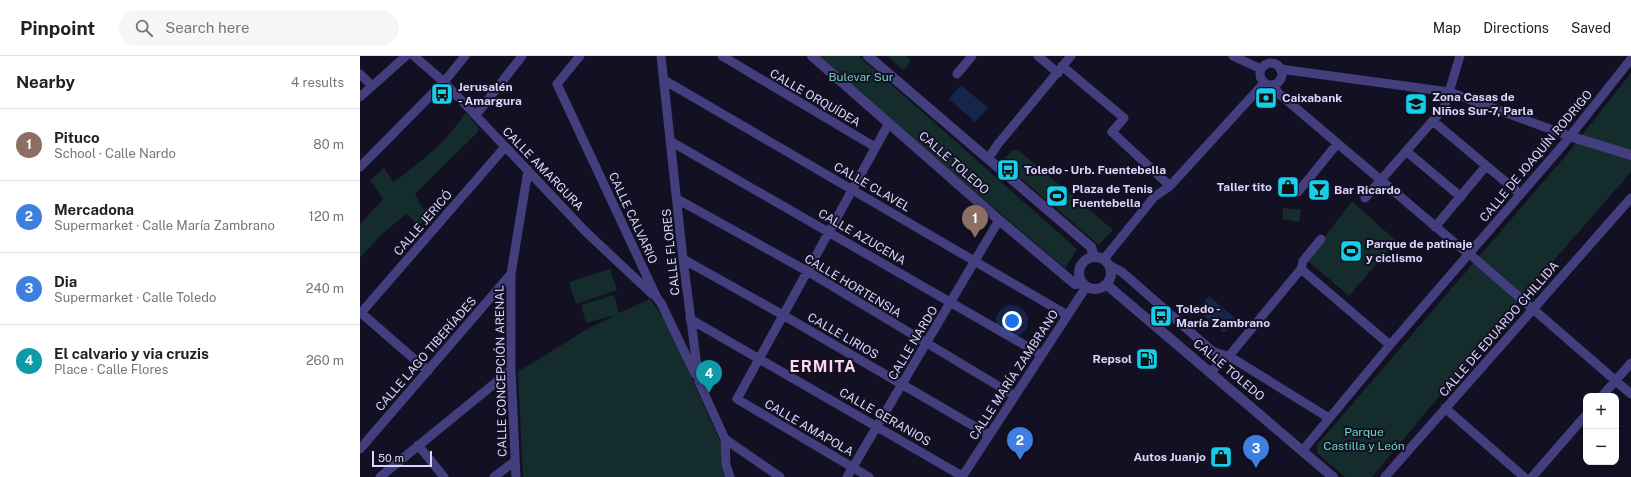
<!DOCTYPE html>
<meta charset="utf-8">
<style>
:root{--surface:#fff;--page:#f6f6f6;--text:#222;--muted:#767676;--line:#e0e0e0;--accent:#2563eb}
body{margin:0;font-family:"Public Sans",sans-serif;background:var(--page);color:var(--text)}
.controls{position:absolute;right:12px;bottom:12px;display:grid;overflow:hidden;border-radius:8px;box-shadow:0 2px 6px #0003}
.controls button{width:36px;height:36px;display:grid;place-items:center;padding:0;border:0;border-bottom:1px solid var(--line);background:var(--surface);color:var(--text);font:20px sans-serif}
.scale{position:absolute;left:12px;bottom:10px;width:60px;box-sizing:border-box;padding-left:4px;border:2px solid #dbd5fc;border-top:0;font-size:11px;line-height:14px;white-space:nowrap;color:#dbd5fc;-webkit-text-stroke:3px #141023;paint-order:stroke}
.you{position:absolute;left:652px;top:265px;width:14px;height:14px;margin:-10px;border:3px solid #fff;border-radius:50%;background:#1a73e8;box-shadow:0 0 0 6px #1a73e833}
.badge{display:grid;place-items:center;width:26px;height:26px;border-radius:50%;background:var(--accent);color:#fff;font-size:13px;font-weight:700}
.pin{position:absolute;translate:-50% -33px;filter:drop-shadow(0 1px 2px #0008)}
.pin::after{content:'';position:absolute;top:21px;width:14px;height:12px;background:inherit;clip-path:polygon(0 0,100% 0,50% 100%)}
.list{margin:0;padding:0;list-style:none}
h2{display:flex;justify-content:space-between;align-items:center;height:52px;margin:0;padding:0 16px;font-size:17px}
h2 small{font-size:13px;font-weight:400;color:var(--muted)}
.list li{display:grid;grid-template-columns:26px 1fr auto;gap:12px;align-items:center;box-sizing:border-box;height:72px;padding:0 16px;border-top:1px solid var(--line)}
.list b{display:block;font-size:15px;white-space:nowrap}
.list p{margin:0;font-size:13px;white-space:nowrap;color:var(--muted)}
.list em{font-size:13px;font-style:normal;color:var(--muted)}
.icon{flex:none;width:22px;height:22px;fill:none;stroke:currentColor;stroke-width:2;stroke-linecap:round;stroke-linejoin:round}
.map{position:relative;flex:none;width:1271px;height:421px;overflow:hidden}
header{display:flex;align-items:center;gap:24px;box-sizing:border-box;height:56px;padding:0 20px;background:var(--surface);border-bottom:1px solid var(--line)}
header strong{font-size:19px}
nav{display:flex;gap:22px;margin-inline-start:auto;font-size:14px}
.search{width:280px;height:36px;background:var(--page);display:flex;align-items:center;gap:10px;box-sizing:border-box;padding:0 14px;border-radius:22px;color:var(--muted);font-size:15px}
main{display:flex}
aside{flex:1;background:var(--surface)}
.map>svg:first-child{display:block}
.green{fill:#142c2c}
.water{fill:#142749}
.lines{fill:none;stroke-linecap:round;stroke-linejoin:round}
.minor{stroke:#433f7e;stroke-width:9}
.tertiary{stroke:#433f7e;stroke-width:10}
.labels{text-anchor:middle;stroke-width:4;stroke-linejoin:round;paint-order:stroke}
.park-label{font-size:12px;fill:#67d6bd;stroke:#141023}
.poi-label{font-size:12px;font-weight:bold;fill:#dbd5fc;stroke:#141023;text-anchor:start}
.street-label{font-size:12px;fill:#dbd5fc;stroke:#141023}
.district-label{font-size:16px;font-weight:bold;letter-spacing:1px;fill:#fcd7ee;stroke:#141023}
</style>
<header>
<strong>Pinpoint</strong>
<div class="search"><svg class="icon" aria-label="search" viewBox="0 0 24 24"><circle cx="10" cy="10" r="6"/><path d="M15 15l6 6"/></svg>Search here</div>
<nav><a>Map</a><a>Directions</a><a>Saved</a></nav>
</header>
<main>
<aside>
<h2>Nearby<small>4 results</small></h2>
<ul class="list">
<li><span class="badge" style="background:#8d6e63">1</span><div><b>Pituco</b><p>School · Calle Nardo</p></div><em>80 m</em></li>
<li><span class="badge" style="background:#3f7fe0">2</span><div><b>Mercadona</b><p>Supermarket · Calle María Zambrano</p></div><em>120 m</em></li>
<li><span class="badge" style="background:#3f7fe0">3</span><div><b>Dia</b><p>Supermarket · Calle Toledo</p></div><em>240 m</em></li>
<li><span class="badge" style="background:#0f9aa8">4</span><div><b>El calvario y via cruzis</b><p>Place · Calle Flores</p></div><em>260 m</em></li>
</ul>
</aside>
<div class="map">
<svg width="1271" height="421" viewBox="0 0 1271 421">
<rect width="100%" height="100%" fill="#141023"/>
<path class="green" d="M 455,0 L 499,0 L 717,193 L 705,212 Z
M 527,0 L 546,0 L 551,5 L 543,14 Z
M 1271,17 L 1271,116 L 1162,241 L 1012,421 L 985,421 L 957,397 L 957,389 L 1208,97 Z
M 105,57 L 108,59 L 119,72 L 117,77 L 55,138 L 67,160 L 58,171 L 47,157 L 21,179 L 0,202 L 0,168 L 23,143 L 10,124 L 24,112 L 33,126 C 59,108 88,85 105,57 Z
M 657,93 L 753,174 L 739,189 L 642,106 L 651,95 Z
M 992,145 L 1036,185 L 989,240 L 947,204 Z
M 923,152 L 941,154 L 939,166 L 923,163 Z
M 250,213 L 257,234 L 216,248 L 209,226 Z
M 254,239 L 259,257 L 290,243 L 306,266 L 362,389 L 361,411 L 365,421 L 163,421 L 158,316 L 224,275 L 256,259 L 226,267 L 221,249 Z"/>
<path class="water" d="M 601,29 L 628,52 L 615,66 L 589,43 Z
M 849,240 L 876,263 L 864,277 L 837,254 Z"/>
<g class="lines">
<path class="minor" d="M 54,0 L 84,26 L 226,176 L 292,238
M 220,0 L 197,28 L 297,242 L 301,247 L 335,318
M 301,0 L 323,203 L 339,326 L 365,383 L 366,409 L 370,421
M 362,0 L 515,91
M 678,0 L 698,17
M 873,0 L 901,13
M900 18a11 11 0 1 1 22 0a11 11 0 1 1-22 0Z
M 702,10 L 764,62 L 752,76 L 810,130
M 920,13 L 1089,36 L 1209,80
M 0,18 L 12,30
M 597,18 L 612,0
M 304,24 L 707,259
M 915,28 L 917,36 L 1096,188 L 1113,201 L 1271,338
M 0,41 L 46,0
M 116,59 L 162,0
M 1073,65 L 1160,138
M 310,85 L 682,299
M 1046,95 L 1101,141
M 628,103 L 638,88 L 711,0
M 0,111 L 84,26 L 105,0
M 938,136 L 977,88
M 1005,142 L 1084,52 L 1100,0
M 317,143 L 447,215 L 655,340
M 1075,171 L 1126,110
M 323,203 L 423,259 L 629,379
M 744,203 L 794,141 L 810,130 L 904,27
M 749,209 L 762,216 L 851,294 L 857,297 L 869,300 L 969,362
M 941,213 L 1030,289
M 0,256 L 68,315
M 0,258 L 145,91
M 330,263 L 602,420
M 850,316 L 869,300 L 941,213 L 943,205 L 961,183
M 1242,340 L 1271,307
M 1085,352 L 1164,421
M 365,383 L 420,421
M 58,389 L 84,421
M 0,393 L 151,218
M 943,394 L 1030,289 L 1203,89 L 1271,3
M 20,421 L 151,314
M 134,421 L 155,405
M 156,421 L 151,314 L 151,218 L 168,114
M 487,421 L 639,164
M 509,421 L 377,343 L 529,67
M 602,421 L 726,231
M 1025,421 L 1271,142
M 1172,421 L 1226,359"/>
<path class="tertiary" d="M 452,0 L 639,164 L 715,228 L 722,227
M 508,0 L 731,191 L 734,201
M 1209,80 L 1271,99
M719 217a16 16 0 1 1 32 0a16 16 0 1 1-32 0Z
M 747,229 L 973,421"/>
</g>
<defs>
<g id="bus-square" transform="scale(1.15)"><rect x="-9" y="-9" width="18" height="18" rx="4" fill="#13cfea" stroke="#141023"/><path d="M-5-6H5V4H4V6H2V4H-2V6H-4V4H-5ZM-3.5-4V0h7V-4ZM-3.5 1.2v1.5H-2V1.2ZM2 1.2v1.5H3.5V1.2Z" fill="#111"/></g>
<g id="bank-square" transform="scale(1.15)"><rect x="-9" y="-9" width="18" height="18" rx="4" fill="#13cfea" stroke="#141023"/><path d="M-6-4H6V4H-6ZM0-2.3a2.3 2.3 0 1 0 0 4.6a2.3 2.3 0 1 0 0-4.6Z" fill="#111"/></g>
<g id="school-square" transform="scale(1.15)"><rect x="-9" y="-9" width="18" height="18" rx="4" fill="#13cfea" stroke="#141023"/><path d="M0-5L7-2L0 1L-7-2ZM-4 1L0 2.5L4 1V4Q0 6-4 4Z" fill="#111"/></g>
<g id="shop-square" transform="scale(1.15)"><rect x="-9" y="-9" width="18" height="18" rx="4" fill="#13cfea" stroke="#141023"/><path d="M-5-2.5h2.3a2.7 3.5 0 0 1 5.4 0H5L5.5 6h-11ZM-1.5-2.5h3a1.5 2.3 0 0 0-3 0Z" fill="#111"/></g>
<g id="bar-square" transform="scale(1.15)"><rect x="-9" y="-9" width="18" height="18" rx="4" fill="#13cfea" stroke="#141023"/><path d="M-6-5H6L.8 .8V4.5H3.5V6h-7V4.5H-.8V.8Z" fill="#111"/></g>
<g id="stadium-square" transform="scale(1.15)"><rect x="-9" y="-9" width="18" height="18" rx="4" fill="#13cfea" stroke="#141023"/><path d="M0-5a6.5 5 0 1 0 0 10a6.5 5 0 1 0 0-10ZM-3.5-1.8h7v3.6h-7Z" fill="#111"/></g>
<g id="fuel-square" transform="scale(1.15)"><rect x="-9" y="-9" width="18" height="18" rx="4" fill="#13cfea" stroke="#141023"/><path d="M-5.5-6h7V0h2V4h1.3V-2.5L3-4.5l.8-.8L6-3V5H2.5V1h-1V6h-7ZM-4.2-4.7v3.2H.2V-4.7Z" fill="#111"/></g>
</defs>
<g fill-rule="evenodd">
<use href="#bus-square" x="82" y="38"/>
<use href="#bank-square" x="906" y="42"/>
<use href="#school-square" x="1056" y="48"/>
<use href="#bus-square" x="648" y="114"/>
<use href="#shop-square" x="928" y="131"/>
<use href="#bar-square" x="959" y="134"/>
<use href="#stadium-square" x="697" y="140"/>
<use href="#stadium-square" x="991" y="195"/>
<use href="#bus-square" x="801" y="260"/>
<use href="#fuel-square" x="787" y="303"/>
<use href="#shop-square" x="861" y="401"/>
</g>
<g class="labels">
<g class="park-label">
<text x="501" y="25">Bulevar Sur</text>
<text x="1004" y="380">Parque<tspan x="1004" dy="14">Castilla y León</tspan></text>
</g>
<g class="poi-label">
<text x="98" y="35">Jerusalén<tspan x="98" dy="14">- Amargura</tspan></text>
<text x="1072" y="45">Zona Casas de<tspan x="1072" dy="14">Niños Sur-7, Parla</tspan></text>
<text x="922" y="46">Caixabank</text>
<text x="664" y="118">Toledo - Urb. Fuentebella</text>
<text x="912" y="135" text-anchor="end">Taller tito</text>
<text x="712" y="137">Plaza de Tenis<tspan x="712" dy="14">Fuentebella</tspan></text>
<text x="974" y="138">Bar Ricardo</text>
<text x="1006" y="192">Parque de patinaje<tspan x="1006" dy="14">y ciclismo</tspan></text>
<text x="816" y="257">Toledo -<tspan x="816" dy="14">María Zambrano</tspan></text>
<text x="772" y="307" text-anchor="end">Repsol</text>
<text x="846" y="405" text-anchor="end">Autos Juanjo</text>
</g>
<g class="street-label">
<text transform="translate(455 42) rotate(30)" y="4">CALLE ORQUÍDEA</text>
<text transform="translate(1176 100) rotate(-50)" y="4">CALLE DE JOAQUÍN RODRIGO</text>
<text transform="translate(594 107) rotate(41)" y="4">CALLE TOLEDO</text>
<text transform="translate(183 113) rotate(46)" y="4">CALLE AMARGURA</text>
<text transform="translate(512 131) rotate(30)" y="4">CALLE CLAVEL</text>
<text transform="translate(273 162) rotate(65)" y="4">CALLE CALVARIO</text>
<text transform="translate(63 167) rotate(-49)" y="4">CALLE JERICÓ</text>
<text transform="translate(502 181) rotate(30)" y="4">CALLE AZUCENA</text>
<text transform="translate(311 196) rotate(-96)" y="4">CALLE FLORES</text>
<text transform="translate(493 230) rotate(31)" y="4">CALLE HORTENSIA</text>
<text transform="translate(1139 273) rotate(-49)" y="4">CALLE DE EDUARDO CHILLIDA</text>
<text transform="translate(483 280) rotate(30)" y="4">CALLE LIRIOS</text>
<text transform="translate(553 287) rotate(-59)" y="4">CALLE NARDO</text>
<text transform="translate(66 298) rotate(-49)" y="4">CALLE LAGO TIBERÍADES</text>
<text transform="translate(869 314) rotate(40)" y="4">CALLE TOLEDO</text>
<text transform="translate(141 315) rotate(-91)" y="4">CALLE CONCEPCIÓN ARENAL</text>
<text transform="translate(654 319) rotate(-57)" y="4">CALLE MARÍA ZAMBRANO</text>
<text transform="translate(525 361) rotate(30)" y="4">CALLE GERANIOS</text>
<text transform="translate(449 372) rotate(30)" y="4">CALLE AMAPOLA</text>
</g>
<g class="district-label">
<text x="463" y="316">ERMITA</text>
</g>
</g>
</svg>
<div class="controls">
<button>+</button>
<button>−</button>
</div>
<div class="scale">50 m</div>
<div class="you"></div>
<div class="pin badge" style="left:615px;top:182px;background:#8d6e63">1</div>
<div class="pin badge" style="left:660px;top:404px;background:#3f7fe0">2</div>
<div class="pin badge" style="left:896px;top:412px;background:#3f7fe0">3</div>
<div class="pin badge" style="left:349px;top:337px;background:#0f9aa8">4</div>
</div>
</main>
